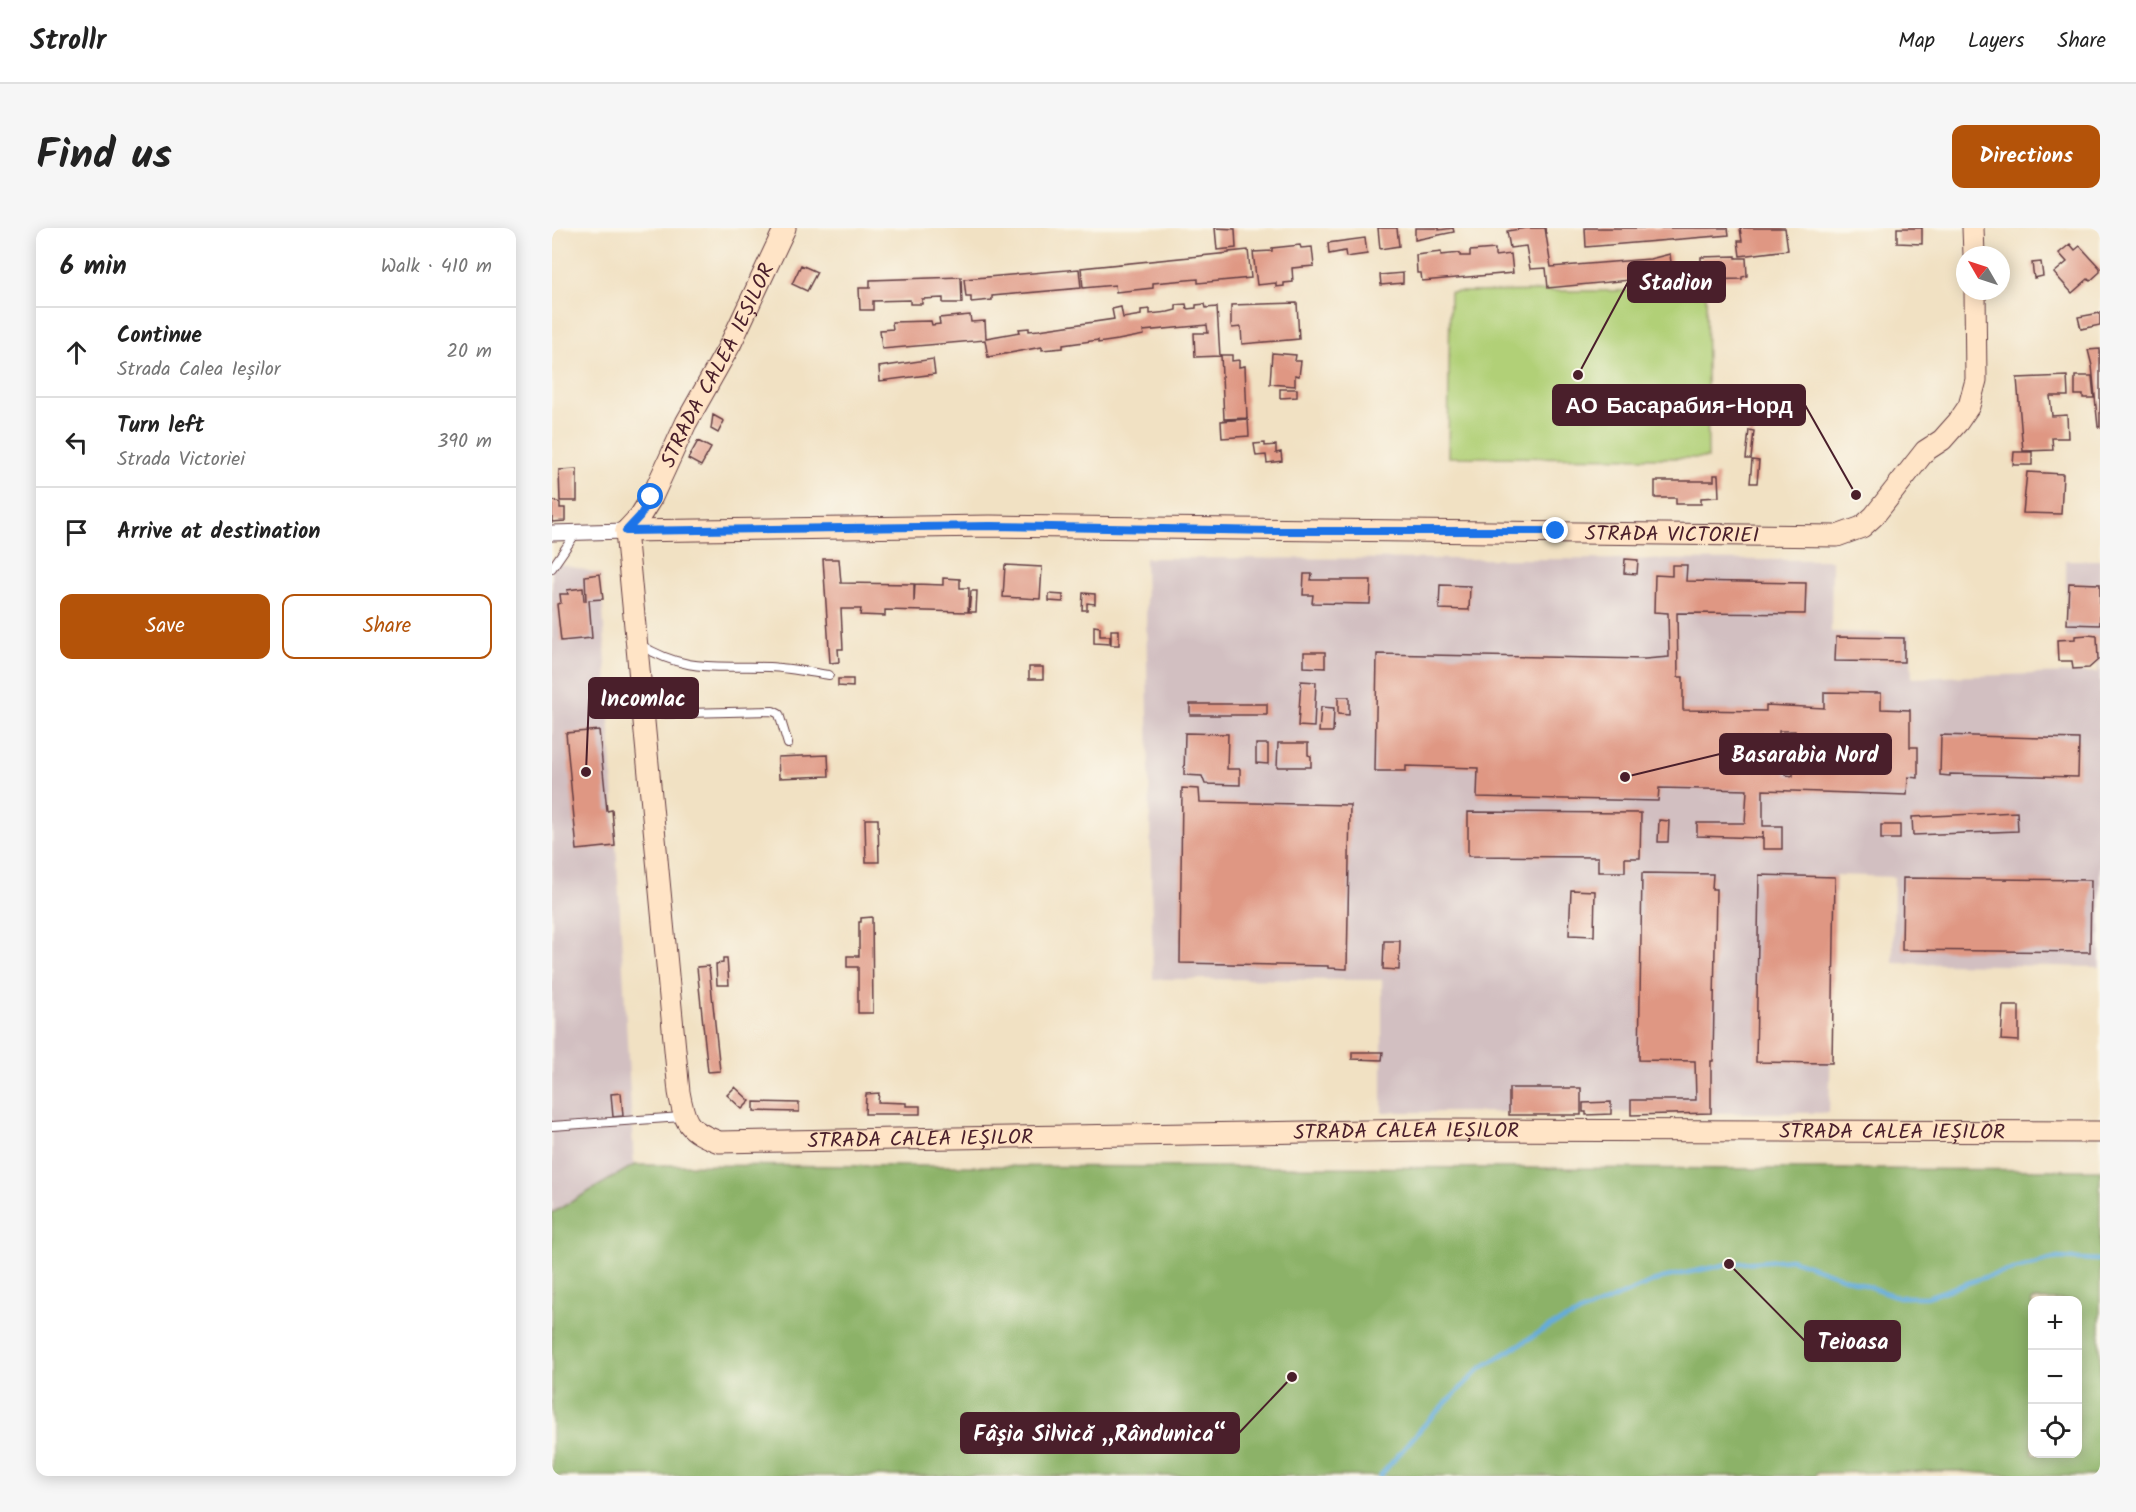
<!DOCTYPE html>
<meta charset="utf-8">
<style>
:root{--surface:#fff;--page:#f6f6f6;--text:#222;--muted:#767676;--line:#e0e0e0;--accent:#b45309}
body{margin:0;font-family:Kalam,sans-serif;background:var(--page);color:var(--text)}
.controls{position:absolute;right:18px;bottom:18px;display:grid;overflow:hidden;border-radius:12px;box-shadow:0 3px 15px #0003}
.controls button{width:54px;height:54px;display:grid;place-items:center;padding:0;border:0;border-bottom:2px solid var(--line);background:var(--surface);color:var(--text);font:30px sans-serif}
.compass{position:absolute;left:1404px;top:18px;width:54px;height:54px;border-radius:50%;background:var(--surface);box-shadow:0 3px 15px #0003;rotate:309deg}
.stop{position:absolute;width:18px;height:18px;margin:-14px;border:4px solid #1a73e8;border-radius:50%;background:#fff}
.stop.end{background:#1a73e8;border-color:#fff;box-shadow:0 2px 6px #0008}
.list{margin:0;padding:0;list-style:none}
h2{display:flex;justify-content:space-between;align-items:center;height:78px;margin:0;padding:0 24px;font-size:26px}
h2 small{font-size:20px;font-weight:400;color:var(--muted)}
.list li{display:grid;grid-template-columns:39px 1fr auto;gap:18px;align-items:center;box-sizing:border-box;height:90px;padding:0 24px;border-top:2px solid var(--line)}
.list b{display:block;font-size:22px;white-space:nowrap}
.list p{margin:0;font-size:20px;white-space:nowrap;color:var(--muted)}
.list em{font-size:20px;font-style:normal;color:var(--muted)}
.actions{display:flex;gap:12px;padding:18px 24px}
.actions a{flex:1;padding:14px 0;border:2px solid var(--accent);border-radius:12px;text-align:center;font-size:21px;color:var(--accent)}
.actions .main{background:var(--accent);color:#fff}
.icon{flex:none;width:33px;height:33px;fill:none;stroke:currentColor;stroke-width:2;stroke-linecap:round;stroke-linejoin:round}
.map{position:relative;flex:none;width:1548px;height:1248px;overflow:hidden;border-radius:12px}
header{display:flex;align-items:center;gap:36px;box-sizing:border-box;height:84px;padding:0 30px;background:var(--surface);border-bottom:2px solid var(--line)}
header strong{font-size:28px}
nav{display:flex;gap:33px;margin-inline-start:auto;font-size:21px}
.intro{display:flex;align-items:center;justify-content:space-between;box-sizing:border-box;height:144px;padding:0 36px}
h1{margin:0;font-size:42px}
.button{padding:15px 27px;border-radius:12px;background:var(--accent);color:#fff;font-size:21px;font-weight:700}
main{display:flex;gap:36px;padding:0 36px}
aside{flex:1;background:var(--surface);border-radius:12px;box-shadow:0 3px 15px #0003}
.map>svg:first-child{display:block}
.industrial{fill:#d2bfc1}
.green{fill:#b1d077;stroke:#7e7851;stroke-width:1.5}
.forest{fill:#8cb268;stroke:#6b684a;stroke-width:1.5;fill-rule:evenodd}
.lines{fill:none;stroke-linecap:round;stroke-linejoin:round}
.stream{stroke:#64acdb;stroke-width:4.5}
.building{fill:#df9783;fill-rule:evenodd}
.lane-casing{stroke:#633c42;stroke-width:10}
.street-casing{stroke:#633c42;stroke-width:17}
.secondary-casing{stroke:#633c42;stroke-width:23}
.lane{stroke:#fff;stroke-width:8}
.street{stroke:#fff;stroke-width:15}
.secondary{stroke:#ffe4c6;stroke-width:21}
.route{stroke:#1a73e8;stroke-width:8}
.labels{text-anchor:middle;stroke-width:6;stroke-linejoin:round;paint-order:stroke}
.street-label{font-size:21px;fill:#4a1f2b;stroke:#fbf7ec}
.leader{fill:none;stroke:#4a1f2b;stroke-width:2}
.callout-dot{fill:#4a1f2b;stroke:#fbf7ec;stroke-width:2}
.callout{fill:#4a1f2b;stroke:#4a1f2b;stroke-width:2}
.callout-label{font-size:22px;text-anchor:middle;font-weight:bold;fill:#fff}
</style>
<header>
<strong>Strollr</strong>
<nav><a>Map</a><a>Layers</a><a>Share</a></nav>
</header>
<div class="intro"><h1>Find us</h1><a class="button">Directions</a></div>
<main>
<aside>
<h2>6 min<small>Walk · 410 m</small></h2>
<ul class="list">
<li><svg class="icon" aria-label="ahead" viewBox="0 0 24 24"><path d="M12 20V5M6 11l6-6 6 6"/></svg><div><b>Continue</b><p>Strada Calea Ieșilor</p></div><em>20 m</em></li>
<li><svg class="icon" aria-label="left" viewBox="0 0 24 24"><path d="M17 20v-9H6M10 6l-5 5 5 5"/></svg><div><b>Turn left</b><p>Strada Victoriei</p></div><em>390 m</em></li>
<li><svg class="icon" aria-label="arrive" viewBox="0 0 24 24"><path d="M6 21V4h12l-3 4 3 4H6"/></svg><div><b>Arrive at destination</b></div></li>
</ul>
<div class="actions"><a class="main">Save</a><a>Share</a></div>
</aside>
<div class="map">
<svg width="1548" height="1248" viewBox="0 0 1548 1248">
<rect width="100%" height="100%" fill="#fbf7ec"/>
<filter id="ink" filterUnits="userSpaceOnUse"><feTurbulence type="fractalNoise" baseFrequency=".0167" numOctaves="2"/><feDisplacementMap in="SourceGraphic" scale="12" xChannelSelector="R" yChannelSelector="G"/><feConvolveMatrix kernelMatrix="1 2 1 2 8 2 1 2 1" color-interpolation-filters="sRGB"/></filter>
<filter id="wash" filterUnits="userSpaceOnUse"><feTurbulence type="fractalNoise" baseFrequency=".008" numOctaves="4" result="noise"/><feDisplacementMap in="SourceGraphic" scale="24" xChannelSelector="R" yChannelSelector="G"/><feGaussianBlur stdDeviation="1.35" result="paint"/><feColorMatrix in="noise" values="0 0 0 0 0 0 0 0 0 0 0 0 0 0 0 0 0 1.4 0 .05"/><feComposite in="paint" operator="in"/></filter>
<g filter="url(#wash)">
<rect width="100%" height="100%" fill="#f1e1c3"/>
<path class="industrial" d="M 593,330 L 1280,332 L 1279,404 L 1358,406 L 1360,450 L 1546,444 L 1546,409 L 1514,410 L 1514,332 L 1548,332 L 1548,739 L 1341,735 L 1342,649 L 1284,647 L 1277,885 L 830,884 L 830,752 L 601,751 Z
M 0,334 L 49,346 L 82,937 L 0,985 Z"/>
<path class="green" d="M 1154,62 L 1156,230 L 896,229 L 898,64 Z"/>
<path class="forest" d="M 82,937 L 1548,942 L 1548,1248 L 1468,1248 L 1403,1243 L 1264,1245 L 1263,1248 L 0,1248 L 0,985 ZM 1480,1072 L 1526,1072 L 1526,1226 L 1480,1226 Z"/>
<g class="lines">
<path class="stream" d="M 828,1248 L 874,1195 L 929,1140 L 998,1098 L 1110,1050 L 1177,1036 L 1239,1031 L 1346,1069 L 1375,1069 L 1433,1049 L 1506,1030 L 1548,1032"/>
</g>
<g id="blocks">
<path class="building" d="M 663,0 L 683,1 L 684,20 L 665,22 Z
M 826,0 L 845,0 L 847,18 L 828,21 Z
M 863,0 L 887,0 L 887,2 L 901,0 L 902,4 L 863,12 Z
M 974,0 L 993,0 L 999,39 L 1098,31 L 1118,26 L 1121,53 L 1088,57 L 1088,51 L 996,60 L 994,40 L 978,41 L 974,18 L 958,20 L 955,3 Z
M 1033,0 L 1176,0 L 1177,7 L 1034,19 Z
M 1188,0 L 1233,0 L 1236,22 L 1188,28 L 1186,13 L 1190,13 Z
M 1345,0 L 1370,0 L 1370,16 L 1345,15 Z
M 813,10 L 815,26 L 794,29 L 793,23 L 777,26 L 776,15 Z
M 1518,16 L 1523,22 L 1528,18 L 1548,40 L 1548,44 L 1538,53 L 1536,51 L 1520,65 L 1502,45 L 1515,34 L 1507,25 Z
M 748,17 L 749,20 L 760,19 L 762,38 L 740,40 L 741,54 L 732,55 L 732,58 L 724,59 L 724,55 L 705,57 L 701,24 L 720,23 L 720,20 Z
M 943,21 L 943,28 L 959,26 L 961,45 L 870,53 L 869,45 L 865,45 L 864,27 L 889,24 L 889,27 L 908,25 L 908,28 L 918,28 L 918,23 Z
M 696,22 L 699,50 L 646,55 L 646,51 L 601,55 L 601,60 L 564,64 L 563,57 L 531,60 L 529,40 L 677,25 L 677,24 Z
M 1184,28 L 1184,30 L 1194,30 L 1195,48 L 1190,49 L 1190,51 L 1149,52 L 1149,29 Z
M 1489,34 L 1491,48 L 1482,50 L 1480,35 Z
M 249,37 L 265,44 L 255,63 L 240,56 Z
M 527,41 L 529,60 L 440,68 L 440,72 L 419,74 L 419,69 L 414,69 L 412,51 Z
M 851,45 L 851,55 L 829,57 L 828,47 Z
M 409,49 L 410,75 L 391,75 L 391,70 L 370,71 L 370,76 L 358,76 L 358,72 L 321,73 L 321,82 L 308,82 L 307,60 L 318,60 L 318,52 Z
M 745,75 L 747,111 L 690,116 L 689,99 L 680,100 L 679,97 L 679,77 Z
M 634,76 L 635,81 L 644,80 L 644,77 L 653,76 L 654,80 L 665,79 L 668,128 L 643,129 L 642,105 L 656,105 L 655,97 L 591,103 L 592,107 L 566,112 L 546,115 L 546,112 L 511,117 L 511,120 L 490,122 L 490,119 L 436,129 L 433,112 L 330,121 L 328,102 L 341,101 L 340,94 L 379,93 L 380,97 L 388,96 L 387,90 L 418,87 L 419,94 L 433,93 L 434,110 L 468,104 L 467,101 L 477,100 L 477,103 L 487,102 L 562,91 L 560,81 L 569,79 L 571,90 L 589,87 L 589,82 L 598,81 L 598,86 L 616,84 L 624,82 L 624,77 Z
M 1548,85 L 1548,97 L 1529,101 L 1526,89 Z
M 1548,121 L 1548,199 L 1546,199 L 1540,138 L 1536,122 Z
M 720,125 L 744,127 L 743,133 L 749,133 L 747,148 L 743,147 L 743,158 L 718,156 Z
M 669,127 L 680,127 L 680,133 L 687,132 L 687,139 L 693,138 L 695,190 L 672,191 Z
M 381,131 L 383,146 L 328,153 L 327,139 Z
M 1515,148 L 1516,168 L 1498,168 L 1500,188 L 1515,187 L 1516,210 L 1500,210 L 1501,222 L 1471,223 L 1465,150 Z
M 1523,148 L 1540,148 L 1542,170 L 1531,170 L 1531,167 L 1523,167 Z
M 728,161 L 745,161 L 745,169 L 728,170 Z
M 161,187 L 172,193 L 166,205 L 159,201 Z
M 696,191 L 697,208 L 670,210 L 669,193 Z
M 1197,202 L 1202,203 L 1199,231 L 1194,231 Z
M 146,213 L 159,220 L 149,238 L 136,231 Z
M 713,215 L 713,218 L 724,217 L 724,225 L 729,224 L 730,233 L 715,235 L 714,227 L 704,228 L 702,216 Z
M 1462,224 L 1480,224 L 1480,237 L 1461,237 Z
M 1200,232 L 1207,233 L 1205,255 L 1198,255 Z
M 25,241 L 25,273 L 8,273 L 7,242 Z
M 1475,244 L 1511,246 L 1509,286 L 1471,285 Z
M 1162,247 L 1166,247 L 1167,269 L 1149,270 L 1149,276 L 1124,276 L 1124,270 L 1103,270 L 1103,253 L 1162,253 Z
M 0,272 L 8,275 L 8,280 L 13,280 L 13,293 L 0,294 Z
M 271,331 L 287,331 L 289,355 L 362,356 L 362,374 L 363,356 L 391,357 L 391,350 L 408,351 L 408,360 L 417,360 L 416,384 L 333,382 L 333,388 L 308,387 L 309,381 L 289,381 L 291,421 L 286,421 L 287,434 L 278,435 Z
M 1073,331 L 1086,332 L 1085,346 L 1072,345 Z
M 453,337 L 490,339 L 488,371 L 451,369 Z
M 1120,337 L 1135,337 L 1134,353 L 1254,355 L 1253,386 L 1125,385 L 1126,449 L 1131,449 L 1131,482 L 1214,483 L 1214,477 L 1272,480 L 1272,464 L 1329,465 L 1329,481 L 1358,482 L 1358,519 L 1366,519 L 1366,550 L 1356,549 L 1355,567 L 1211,562 L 1211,598 L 1230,598 L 1230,621 L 1211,621 L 1211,603 L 1210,610 L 1145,608 L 1145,595 L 1193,595 L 1195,562 L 1107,560 L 1106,573 L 925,569 L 926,540 L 854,538 L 854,543 L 823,543 L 825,426 L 1093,431 L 1117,429 L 1116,385 L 1102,384 L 1103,347 L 1120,348 ZM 1227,503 L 1243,503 L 1241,548 L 1234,547 L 1235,516 L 1227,516 Z
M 48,346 L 51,371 L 37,372 L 40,410 L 9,413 L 5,376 L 9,375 L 8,366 L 16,366 L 15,362 L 31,360 L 32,373 L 34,373 L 33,348 Z
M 752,346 L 760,346 L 759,352 L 819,352 L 818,376 L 760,375 L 761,367 L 751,367 Z
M 1517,355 L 1548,356 L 1548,397 L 1515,396 Z
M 888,357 L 918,358 L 917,382 L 887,381 Z
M 419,363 L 425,363 L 424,384 L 417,384 Z
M 531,365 L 543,366 L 543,376 L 535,375 L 535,382 L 530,382 Z
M 497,366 L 511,367 L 511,374 L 497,373 Z
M 542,398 L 548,399 L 548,408 L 558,408 L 558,416 L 542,415 Z
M 559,402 L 567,402 L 567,417 L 559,417 Z
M 1536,407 L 1545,408 L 1546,432 L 1537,440 L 1521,441 L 1520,433 L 1506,433 L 1505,412 L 1523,411 L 1523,408 Z
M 1284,409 L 1352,410 L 1352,434 L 1283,433 Z
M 752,424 L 773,424 L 773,440 L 752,439 Z
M 477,439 L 491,439 L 491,451 L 477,451 Z
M 286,451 L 301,451 L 301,459 L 286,458 Z
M 749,453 L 764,454 L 762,499 L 746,498 Z
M 786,469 L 797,469 L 797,487 L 786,486 Z
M 638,476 L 715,476 L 715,487 L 638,487 Z
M 769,479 L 782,480 L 781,504 L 767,504 Z
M 47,502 L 55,583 L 60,582 L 63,618 L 25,622 L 14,505 Z
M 633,505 L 676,506 L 675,541 L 688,541 L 688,557 L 653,556 L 650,548 L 632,547 Z
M 1389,507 L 1527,511 L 1526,549 L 1398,546 L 1398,548 L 1388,547 Z
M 726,515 L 756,515 L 756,527 L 759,528 L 759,539 L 725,539 Z
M 704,516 L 716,516 L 716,536 L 704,535 Z
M 276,527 L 277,548 L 227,550 L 226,529 Z
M 630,560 L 647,561 L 648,574 L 798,577 L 795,741 L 776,740 L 776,738 L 628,735 Z
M 916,584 L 1089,585 L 1088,630 L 1073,630 L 1073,644 L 1046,644 L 1046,629 L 916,628 Z
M 1465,584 L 1466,603 L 1361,607 L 1360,589 Z
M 313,591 L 326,591 L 327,634 L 314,634 Z
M 1107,592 L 1117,593 L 1116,614 L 1106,614 Z
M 1329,597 L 1348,597 L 1348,611 L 1329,611 Z
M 1090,645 L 1161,646 L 1160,661 L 1164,661 L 1161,833 L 1159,833 L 1159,885 L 1079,887 L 1079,872 L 1144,872 L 1143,833 L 1087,832 Z
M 1207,647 L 1283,649 L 1280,835 L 1204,834 Z
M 1351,650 L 1539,652 L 1538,724 L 1350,722 Z
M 1019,662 L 1043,663 L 1042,708 L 1017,707 Z
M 320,689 L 321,785 L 306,785 L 306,739 L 295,739 L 295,728 L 307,728 L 307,694 L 309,694 L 309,690 Z
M 832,713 L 848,713 L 847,742 L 831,741 Z
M 171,730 L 175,730 L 177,757 L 165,757 L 164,736 L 171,735 Z
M 157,738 L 168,843 L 156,844 L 145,739 Z
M 1451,778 L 1467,778 L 1467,813 L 1449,812 Z
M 800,824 L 831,824 L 830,832 L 800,831 Z
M 183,859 L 198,873 L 190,881 L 175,867 Z
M 957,860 L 1029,860 L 1029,887 L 957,887 Z
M 69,865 L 71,888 L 61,889 L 59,866 Z
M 327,865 L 326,874 L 354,875 L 354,878 L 368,878 L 368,886 L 313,886 L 314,866 Z
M 202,874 L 247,875 L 247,884 L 202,883 Z
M 1059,874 L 1059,886 L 1034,887 L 1034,884 L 1031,884 L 1031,875 Z"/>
</g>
</g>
<g filter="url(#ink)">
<use href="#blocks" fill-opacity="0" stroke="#633c42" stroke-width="1.5"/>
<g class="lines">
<g class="lane-casing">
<path id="lane" d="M 0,340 L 24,305
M 87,416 C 135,446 165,437 217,439 C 237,440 257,444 277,447
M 92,486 L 221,483 L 227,486 L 236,516
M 0,898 L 130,889"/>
</g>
<g class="street-casing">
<path id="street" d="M 0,305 L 74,303"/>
</g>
<g class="secondary-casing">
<g id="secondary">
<path d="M 1421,0 L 1422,27"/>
<path id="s1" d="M 74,303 L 127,864 C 133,897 136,902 167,914 L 872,902 L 1548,904"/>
<path id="s2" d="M 74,303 L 438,298 L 1285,308 L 1310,299 L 1322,288 L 1373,223 L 1390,212 L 1406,194 L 1417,178 L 1424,152 L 1423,63"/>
<path id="s3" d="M 74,303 L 88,288 L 100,269 L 134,195 L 179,115 L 233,0"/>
</g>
</g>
<use href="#lane" class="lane"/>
<use href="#street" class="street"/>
<use href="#secondary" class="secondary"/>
</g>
</g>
<g class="lines" filter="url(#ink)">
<path class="route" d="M 99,269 L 88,288 L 74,303 L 438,298 L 722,303 L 1004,303"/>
</g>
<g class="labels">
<g class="street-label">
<text dy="7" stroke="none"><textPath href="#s3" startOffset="190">STRADA CALEA IEȘILOR</textPath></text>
<text dy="7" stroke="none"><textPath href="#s2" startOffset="1046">STRADA VICTORIEI</textPath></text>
<text dy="7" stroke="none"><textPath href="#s1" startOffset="1806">STRADA CALEA IEȘILOR</textPath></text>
<text dy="7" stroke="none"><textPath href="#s1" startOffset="1320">STRADA CALEA IEȘILOR</textPath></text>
<text dy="7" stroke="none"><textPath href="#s1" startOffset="834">STRADA CALEA IEȘILOR</textPath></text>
</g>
</g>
<path class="leader" d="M1026 147L1076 54M1304 267L1253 177M34 544L37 470M1073 549L1168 526M1177 1036L1253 1113M740 1149L687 1205"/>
<g class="callout-dot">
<circle cx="1026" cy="147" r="6"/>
<circle cx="1304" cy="267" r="6"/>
<circle cx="34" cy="544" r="6"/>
<circle cx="1073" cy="549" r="6"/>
<circle cx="1177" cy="1036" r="6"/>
<circle cx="740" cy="1149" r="6"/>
</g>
<g class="callout">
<rect x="1076" y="34" width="97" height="40" rx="6"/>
<rect x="1001" y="157" width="252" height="40" rx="6"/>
<rect x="37" y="450" width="109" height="40" rx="6"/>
<rect x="1168" y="506" width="171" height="40" rx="6"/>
<rect x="1253" y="1093" width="95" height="40" rx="6"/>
<rect x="409" y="1185" width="278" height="40" rx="6"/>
</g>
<g class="callout-label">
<text x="1124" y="62">Stadion</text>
<text x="1127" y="185">АО Басарабия-Норд</text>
<text x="91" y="478">Incomlac</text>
<text x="1253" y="534">Basarabia Nord</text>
<text x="1301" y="1121">Teioasa</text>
<text x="548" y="1213">Fâşia Silvică „Rândunica“</text>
</g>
</svg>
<div class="controls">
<button>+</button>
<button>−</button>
<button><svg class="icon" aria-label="locate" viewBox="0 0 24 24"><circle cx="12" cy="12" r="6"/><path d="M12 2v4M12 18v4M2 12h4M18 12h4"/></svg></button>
</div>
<svg class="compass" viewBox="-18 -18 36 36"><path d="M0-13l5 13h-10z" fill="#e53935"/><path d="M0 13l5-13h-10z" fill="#767676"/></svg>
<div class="stop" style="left:99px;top:269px"></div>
<div class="stop end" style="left:1004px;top:303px"></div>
</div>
</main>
